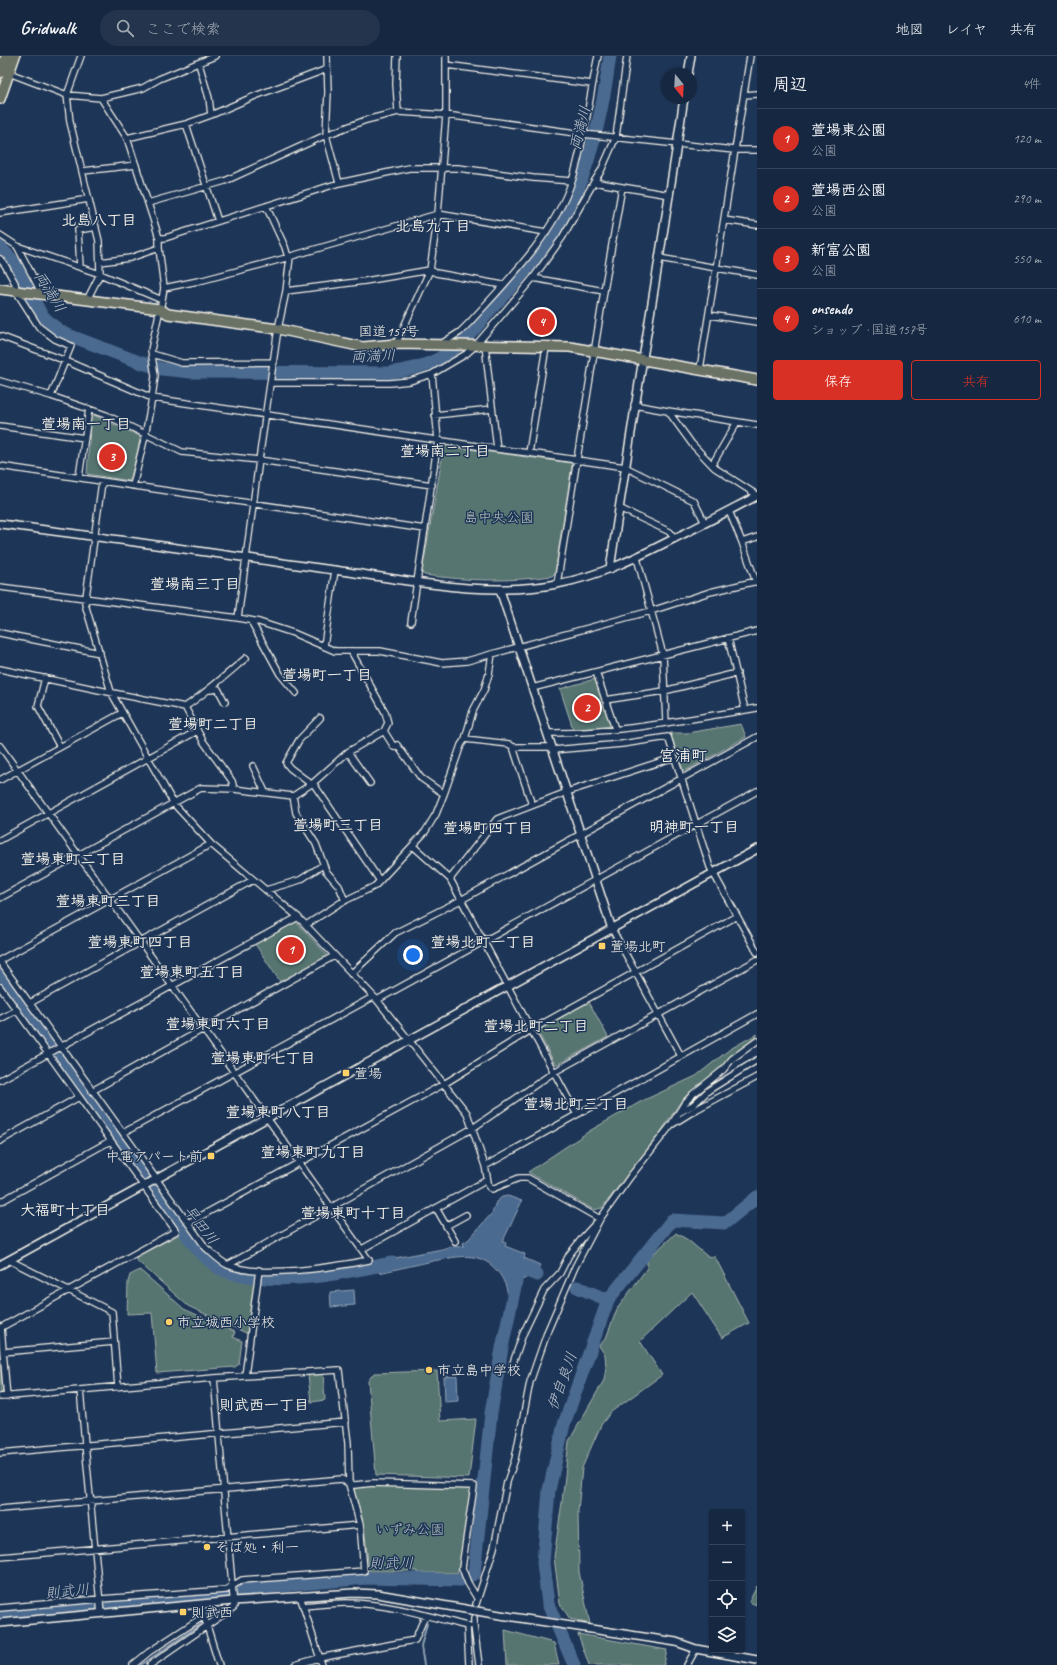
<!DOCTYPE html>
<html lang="ja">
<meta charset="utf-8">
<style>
:root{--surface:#162841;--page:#23344c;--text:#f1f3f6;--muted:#9ea6b1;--line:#35445a;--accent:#d93025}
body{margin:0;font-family:Caveat,"Klee One",sans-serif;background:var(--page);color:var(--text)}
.controls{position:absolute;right:12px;bottom:12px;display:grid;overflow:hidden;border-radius:4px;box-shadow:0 1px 3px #0004}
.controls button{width:36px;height:36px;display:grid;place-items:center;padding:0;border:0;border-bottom:1px solid var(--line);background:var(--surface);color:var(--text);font:20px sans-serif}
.compass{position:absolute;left:661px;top:12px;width:36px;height:36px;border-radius:50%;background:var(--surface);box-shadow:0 1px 3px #0004;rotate:162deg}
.you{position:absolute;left:413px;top:899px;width:14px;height:14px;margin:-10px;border:3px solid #fff;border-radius:50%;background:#1a73e8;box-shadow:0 0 0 6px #1a73e833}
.badge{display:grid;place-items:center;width:26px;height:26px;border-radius:50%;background:var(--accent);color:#fff;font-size:13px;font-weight:700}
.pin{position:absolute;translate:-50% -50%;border:2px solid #fff;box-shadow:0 1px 4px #0006}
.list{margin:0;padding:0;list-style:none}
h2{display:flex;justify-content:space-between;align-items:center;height:52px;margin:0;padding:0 16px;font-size:17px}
h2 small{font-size:13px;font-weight:400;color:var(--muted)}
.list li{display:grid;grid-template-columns:26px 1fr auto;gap:12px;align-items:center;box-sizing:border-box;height:60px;padding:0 16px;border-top:1px solid var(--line)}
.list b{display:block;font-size:15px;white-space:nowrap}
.list p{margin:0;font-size:13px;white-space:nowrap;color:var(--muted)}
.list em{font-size:13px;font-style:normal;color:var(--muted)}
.actions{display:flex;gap:8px;padding:12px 16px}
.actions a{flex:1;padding:9px 0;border:1px solid var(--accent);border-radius:4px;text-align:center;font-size:14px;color:var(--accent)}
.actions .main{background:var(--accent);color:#fff}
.icon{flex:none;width:22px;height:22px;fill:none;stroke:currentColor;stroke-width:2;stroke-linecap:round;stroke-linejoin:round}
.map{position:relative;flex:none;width:757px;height:1609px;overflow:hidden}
header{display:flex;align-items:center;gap:24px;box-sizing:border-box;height:56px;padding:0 20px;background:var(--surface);border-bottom:1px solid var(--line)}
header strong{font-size:19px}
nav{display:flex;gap:22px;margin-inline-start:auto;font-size:14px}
.search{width:280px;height:36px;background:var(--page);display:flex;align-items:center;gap:10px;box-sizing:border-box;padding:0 14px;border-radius:22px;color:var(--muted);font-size:15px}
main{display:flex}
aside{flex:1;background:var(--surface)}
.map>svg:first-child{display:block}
.green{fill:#577471;stroke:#a6b2ac}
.water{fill:#4b6a90;stroke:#8fa0b3}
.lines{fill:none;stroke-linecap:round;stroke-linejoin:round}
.stream{stroke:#8fa0b3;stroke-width:2}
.river{stroke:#4b6a90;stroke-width:13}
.minor-casing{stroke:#f4f1e8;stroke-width:8}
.tertiary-casing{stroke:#f4f1e8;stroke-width:10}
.primary-casing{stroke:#f4f1e8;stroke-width:12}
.trunk-casing{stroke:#f4f1e8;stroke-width:12}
.minor{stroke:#1d3557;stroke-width:5.5}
.tertiary{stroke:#1d3557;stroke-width:7}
.primary{stroke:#6b7165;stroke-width:9}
.trunk{stroke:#6b7165;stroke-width:9}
.poi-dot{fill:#ffd166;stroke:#1d3557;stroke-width:1.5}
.labels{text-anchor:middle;stroke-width:3;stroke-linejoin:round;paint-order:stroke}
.street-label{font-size:14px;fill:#f4f1e8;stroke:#1d3557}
.park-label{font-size:14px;fill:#b5bfb8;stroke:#1d3557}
.poi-label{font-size:14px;fill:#f4f1e8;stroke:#1d3557;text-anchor:start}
.water-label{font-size:15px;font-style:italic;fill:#b9c2c9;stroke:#1d3557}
.neighbourhood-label{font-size:15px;font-weight:bold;fill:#f4f1e8;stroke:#1d3557}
.quarter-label{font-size:16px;font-weight:bold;fill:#f4f1e8;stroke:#1d3557}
</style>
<header>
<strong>Gridwalk</strong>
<div class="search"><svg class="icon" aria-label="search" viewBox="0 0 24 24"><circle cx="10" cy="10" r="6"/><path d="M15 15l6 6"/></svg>ここで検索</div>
<nav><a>地図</a><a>レイヤ</a><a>共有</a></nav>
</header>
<main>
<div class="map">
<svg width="757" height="1609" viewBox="0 0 757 1609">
<rect width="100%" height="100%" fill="#1d3557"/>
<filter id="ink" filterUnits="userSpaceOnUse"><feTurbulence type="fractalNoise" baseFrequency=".025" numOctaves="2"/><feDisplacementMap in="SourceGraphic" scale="8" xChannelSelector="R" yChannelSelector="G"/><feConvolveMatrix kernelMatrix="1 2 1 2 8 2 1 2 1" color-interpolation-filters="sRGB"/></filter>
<g filter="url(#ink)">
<path class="green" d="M 91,358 L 140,380 L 140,385 L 130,425 L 87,418 Z
M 446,390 L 571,407 L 572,409 L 555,517 L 552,520 C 508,526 469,525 424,519 L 422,516 L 444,391 Z
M 598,622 L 613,671 L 573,673 L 560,633 Z
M 741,668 L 746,681 L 685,715 L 683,714 L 670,677 L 687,677 Z
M 296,866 L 328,900 L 281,927 L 255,888 Z
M 589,946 L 608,981 L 558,1008 L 555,1008 L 538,976 L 538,973 Z
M 757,978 L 757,980 L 681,1045 L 660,1077 L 602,1152 L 594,1154 L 528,1116 L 591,1074 L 642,1045 L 696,1020 L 730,993 Z
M 676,1177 L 688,1184 L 707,1200 L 715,1201 L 749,1267 L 722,1282 L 692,1236 L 640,1285 L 662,1319 L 611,1356 L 601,1369 L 582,1412 L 578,1455 L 579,1516 L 590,1568 L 570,1563 L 560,1548 L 554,1501 L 562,1446 L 569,1385 L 604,1324 L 606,1311 L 605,1299 L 599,1290 L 606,1282 L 617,1253 L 647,1212 L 647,1199 L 652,1199 Z
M 180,1178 C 202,1210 215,1222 255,1226 L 248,1278 L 188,1250 L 134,1202 Z
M 140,1214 L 184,1253 L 235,1276 L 233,1281 L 242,1285 L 239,1308 L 235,1311 L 157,1317 L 152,1257 L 127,1258 L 128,1226 L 130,1219 Z
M 0,1298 L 3,1336 L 0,1337 Z
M 437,1315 L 440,1365 L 476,1363 L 469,1422 L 376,1419 L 368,1325 L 374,1317 Z
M 323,1317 L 325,1344 L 311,1346 L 308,1319 Z
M 373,1429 L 469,1433 L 471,1435 L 460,1509 L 457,1517 L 417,1517 L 417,1515 L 369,1515 L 364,1469 L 354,1434 L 356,1432 Z
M 757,1530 L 757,1549 L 749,1546 Z
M 505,1574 L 554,1587 L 559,1609 L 507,1609 Z
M 578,1578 L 667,1594 L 664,1609 L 589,1609 Z"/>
<path class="water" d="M 508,1140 L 522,1145 L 503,1185 L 506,1187 L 505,1190 L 525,1198 L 524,1202 L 540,1209 L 533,1222 L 528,1221 L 520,1225 L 516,1243 L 508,1242 C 507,1223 493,1204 473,1201 C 459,1199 446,1203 433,1205 C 415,1209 397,1213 379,1217 L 374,1206 L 442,1193 L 451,1190 L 454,1191 L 464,1190 L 463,1187 L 468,1184 L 492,1157 L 496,1146 L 502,1141 Z
M 354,1234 L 355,1249 L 331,1251 L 330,1236 Z
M 457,1320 L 458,1345 L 445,1346 L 444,1321 Z"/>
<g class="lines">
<path class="stream" d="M 441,1530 L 443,1523
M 141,1609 L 223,1553
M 424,1609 L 421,1590 L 427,1568"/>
<path class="river" d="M 0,191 L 14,206 L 41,258 L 51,268 L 63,277 L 139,306 L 162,313 L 191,316 L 388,317 C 409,314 428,310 445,299 C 463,288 477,270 490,254 C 522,218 559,180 577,135 C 595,91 604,46 610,0
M 0,915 L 180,1169 C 191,1185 202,1201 219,1212 C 230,1218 241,1219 254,1221 C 301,1227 346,1216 392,1207
M 518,1212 L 537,1219
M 577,1231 L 608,1244
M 0,1558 L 214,1539 L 256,1532 L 366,1522 L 460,1524 L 474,1518 L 491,1357 L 502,1292 L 516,1226
M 574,1609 L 548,1548 L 543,1507 L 549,1434 L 564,1368 L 608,1244 L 672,1164 L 725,1167 L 757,1141"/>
<g class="minor-casing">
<path id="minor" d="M 81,0 L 67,39 L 70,66 L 99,185 L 100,218 L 87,244
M 327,0 L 328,36 L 326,79 L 339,127
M 397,0 L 396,28 L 398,56
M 446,0 L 446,9 L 592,28
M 446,9 L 446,59 L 438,158 L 546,176
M 9,17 L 67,39 L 101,42 L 127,82 L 155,169 L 159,182 L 159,192 L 164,232 L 162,244 L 151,294 L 155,320 L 152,342 L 145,380 L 133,430
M 744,39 L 757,38
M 101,42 L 143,32 L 159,23 L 215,0
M 211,59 L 255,40 L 327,13
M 186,68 L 218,165
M 127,82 L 186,68 L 211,59 L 209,42 L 199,8
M 83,115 L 136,109
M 622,131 L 594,126 L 601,115 L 616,81 L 627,0
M 148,147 L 225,125 L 326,79 L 366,64 L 398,56 L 446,59 L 583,78 L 734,94 L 757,94
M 266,150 L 285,191 L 288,201
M 0,157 L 89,143
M 724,164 L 757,169
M 0,179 L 17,190 L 42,238
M 159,182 L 165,182 L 339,127 L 409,112 L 458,112 L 533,122 L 572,125
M 17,190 L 100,218 L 162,244
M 288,201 L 438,158 L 430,214 L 436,217 L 503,229
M 659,202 L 757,219
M 0,203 L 5,209 L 15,227 L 16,235 L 39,271 L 55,283 L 71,290 L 51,340
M 100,206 L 130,202 L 159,192
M 80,211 L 78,174 L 96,171
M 533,222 L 604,235 L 557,528
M 164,232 L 203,224 L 290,201
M 286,235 L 365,225 L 430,214 L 396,288
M 604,235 L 622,131 L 670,139
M 709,259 L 757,266
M 0,280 L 66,305 L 152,342 L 497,393
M 441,288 L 460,276 L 470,266 C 508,224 553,180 572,125 C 585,85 589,41 598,0
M 485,289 L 497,393 L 529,397
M 546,291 L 529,397 L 625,411 L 694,445 L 705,467
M 152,298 L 182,307 L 274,306
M 700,313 L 750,0
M 0,325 L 51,340 L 106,359 L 182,396 L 259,404 L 432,429
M 271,327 L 390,327 L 410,325 L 432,318
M 634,349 L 668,355
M 435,359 L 492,353
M 757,369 L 668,355 L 692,388 L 715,412 L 757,439
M 0,370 L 85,382
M 712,409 L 737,366
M 0,410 L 425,473
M 79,421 L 89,353
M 102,426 L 85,548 L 111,636 L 174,748 L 211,788 L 298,861 L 377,944 L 467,1057 L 485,1110 L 489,1131 L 492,1133 L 519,1122 L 528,1122 L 600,1163
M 619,452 L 670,476 L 675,483
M 729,455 L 742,486 L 756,526
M 742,486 L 757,481
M 637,502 L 663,599 L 666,667
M 0,531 L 238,562 L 259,566 L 293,577 L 335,595 L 380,595 L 442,607 L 467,605 L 492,598 L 651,555 L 710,536 L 757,525
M 238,562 L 259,404 L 278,273 L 286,235 L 290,201
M 251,565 L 280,618 L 296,637
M 411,566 L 438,384 L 432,318 L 466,298 L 475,290 L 500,261 L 533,222 L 562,182 L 594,126
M 0,577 L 100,597
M 728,582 L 745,654
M 324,590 L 335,514
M 0,613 L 118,638 L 185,651 L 203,685 L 232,725 L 234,733
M 596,616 L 615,673
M 45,622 L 38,650 L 60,691
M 532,632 L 757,575
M 210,634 L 218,633 L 225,646
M 605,644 L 664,635 L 737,617
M 185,651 C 207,636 226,619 246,602
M 384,675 L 394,691 L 397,689 L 421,722 L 444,738
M 547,677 C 617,678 688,663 757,652
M 465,683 L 509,688 L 513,691
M 0,690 L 369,1204 C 334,1211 260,1223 228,1209 C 219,1205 213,1198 206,1192 L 0,906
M 553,694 L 622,688 L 668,681 L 710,811 L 757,896
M 348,696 L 370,727
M 253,710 L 265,736
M 0,724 L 122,657
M 313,727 L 380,825
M 311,728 L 290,712 L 286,707 L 299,684 L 320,662
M 293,740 L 296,757 L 316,788 L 326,815 L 339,830 L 345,845
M 532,749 L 513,691 L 552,691
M 0,784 L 197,675
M 413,790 L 450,823 L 576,1057
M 450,823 L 497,763 L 567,736 L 675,701
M 266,834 L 300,824 L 323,809
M 0,842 L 201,732 L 234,733 L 293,740 L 313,727 L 348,696 L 384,675 L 388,667 L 385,656 L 351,595
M 306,869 L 340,847 L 375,830 L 425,776 L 436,758 L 444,738 L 461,689 L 465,683 L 473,655 L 484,634 L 489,618 L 492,598
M 612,873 L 681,1000
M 0,904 L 211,788
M 351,918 L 395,877 L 461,844 L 757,681
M 0,931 L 176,1175 L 0,1272
M 377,944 L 757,735
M 30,947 L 253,824
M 0,963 L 17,954
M 0,1024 L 298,861
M 92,1035 L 334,900
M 680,1056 L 693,1049 L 709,1034 L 757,1004
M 671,1069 L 697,1053 L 757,1021
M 123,1077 L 373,941
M 0,1085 L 79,1041
M 485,1110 L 757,958
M 0,1146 L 110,1085
M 436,1152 L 455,1185
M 188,1167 L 444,1028 L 531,974 L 737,860
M 446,1170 L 466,1159
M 362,1193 L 487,1124
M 9,1204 L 112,1256 L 118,1331
M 228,1209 L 473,1072 L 554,1016 L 757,904
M 1,1271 L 7,1341
M 3,1296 L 114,1286
M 513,1307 L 523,1278 L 544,1234 L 560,1217 L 569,1199 L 584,1180 L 596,1167
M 245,1320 L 259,1214
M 80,1334 L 101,1558
M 0,1341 L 214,1322 L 339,1314 L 348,1387 L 349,1428 L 360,1469 L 364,1515 L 242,1524 L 226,1534 L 100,1543 L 0,1552
M 0,1397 L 346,1366
M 0,1453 L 342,1423 L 349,1428 L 355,1429 L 373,1427 L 474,1430 L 462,1512 L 468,1527 L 477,1542
M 0,1501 L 360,1469
M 300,1540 L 322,1609
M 476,1548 L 494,1492 L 507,1426 L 515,1403 L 530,1326 L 548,1274 L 575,1211 L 600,1163 L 630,1121 L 671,1069 L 684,1048 L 693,1038 L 723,1014 L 732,1003 L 757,985
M 303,1550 C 317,1549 332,1547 346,1547 C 387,1547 428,1560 467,1570
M 204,1560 L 219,1609
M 474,1562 L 474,1570 L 479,1609
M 133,1609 L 149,1596 L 204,1560 L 202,1548
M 150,1609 L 234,1551 L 214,1322
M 295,1609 L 319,1602 L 415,1584 L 425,1560
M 469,1609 L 467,1570 L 469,1570
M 687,1609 L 696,1593"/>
</g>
<g class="tertiary-casing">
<path id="tertiary" d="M 688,18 L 691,0
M 0,468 C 112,482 223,499 334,514 C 408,524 483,542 557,528 C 600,520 638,501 677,481 C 704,468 730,454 757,440
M 610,513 C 633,356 661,199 684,42
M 500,534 L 612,873
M 0,1209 C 252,1070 505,933 757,793
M 0,1567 L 233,1545 L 353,1537 L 378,1538 L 500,1559 L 676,1586 L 696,1593 L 757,1604"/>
</g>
<g class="primary-casing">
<path id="primary" d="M 0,17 L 6,0
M 0,43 L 15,0"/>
</g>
<g class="trunk-casing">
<path id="trunk" d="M 0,233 L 160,253 L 168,258 L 278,273 L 363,291 L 396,288 L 570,291 L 757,324"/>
</g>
<use href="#minor" class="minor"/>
<use href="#tertiary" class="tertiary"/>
<use href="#primary" class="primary"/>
<use href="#trunk" class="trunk"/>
</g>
</g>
<g class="poi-dot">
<rect x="598" y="886" width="8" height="8" rx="2"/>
<rect x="342" y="1013" width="8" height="8" rx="2"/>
<rect x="207" y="1096" width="8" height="8" rx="2"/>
<circle cx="169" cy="1266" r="4"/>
<circle cx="429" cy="1314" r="4"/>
<circle cx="207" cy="1491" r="4"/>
<rect x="179" y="1552" width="8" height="8" rx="2"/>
</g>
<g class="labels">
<g class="street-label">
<text x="389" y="280">国道157号</text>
</g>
<g class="park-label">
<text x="499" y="466">島中央公園</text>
<text x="410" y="1478">いずみ公園</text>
</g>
<g class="poi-label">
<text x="610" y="895">萱場北町</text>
<text x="354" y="1022">萱場</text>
<text x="203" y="1105" text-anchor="end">中電アパート前</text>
<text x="177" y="1271">市立城西小学校</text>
<text x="437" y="1319">市立島中学校</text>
<text x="215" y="1496">そば処・利一</text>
<text x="191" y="1561">則武西</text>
</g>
<g class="water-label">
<text transform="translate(580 72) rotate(-76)" y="5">両満川</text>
<text transform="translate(50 236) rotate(58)" y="5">両満川</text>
<text transform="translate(373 300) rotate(-2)" y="5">両満川</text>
<text transform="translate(201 1169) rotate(52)" y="5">早田川</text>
<text transform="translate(562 1325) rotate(-70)" y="5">伊自良川</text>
<text x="391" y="1512">則武川</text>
<text transform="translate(67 1535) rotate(-6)" y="5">則武川</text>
</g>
<g class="neighbourhood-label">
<text x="99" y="169">北島八丁目</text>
<text x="433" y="175">北島九丁目</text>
<text x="86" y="373">萱場南一丁目</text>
<text x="445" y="400">萱場南二丁目</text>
<text x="195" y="533">萱場南三丁目</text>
<text x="327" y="624">萱場町一丁目</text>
<text x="213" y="673">萱場町二丁目</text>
<text x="338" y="774">萱場町三丁目</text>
<text x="694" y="776">明神町一丁目</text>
<text x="488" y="777">萱場町四丁目</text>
<text x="73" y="808">萱場東町二丁目</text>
<text x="108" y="850">萱場東町三丁目</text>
<text x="140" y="891">萱場東町四丁目</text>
<text x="483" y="891">萱場北町一丁目</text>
<text x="192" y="921">萱場東町五丁目</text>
<text x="218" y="973">萱場東町六丁目</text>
<text x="536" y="975">萱場北町二丁目</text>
<text x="263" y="1007">萱場東町七丁目</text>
<text x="576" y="1053">萱場北町三丁目</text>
<text x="278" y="1061">萱場東町八丁目</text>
<text x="313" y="1101">萱場東町九丁目</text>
<text x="65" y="1159">大福町十丁目</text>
<text x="353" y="1162">萱場東町十丁目</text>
<text x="264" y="1354">則武西一丁目</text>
</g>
<g class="quarter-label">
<text x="683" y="705">宮浦町</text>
</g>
</g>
</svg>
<div class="controls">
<button>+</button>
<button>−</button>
<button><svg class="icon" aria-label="locate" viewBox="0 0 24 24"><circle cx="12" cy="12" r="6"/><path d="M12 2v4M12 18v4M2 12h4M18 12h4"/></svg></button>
<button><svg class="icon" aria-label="layers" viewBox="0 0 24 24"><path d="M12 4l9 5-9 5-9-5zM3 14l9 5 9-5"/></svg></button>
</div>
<svg class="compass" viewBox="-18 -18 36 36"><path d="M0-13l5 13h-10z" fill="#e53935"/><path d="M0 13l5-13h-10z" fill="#9ea6b1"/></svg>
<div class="you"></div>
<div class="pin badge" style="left:291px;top:894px">1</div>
<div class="pin badge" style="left:587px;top:652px">2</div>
<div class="pin badge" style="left:112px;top:401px">3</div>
<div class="pin badge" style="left:542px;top:266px">4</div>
</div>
<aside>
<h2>周辺<small>4件</small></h2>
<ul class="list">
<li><span class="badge">1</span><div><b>萱場東公園</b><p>公園</p></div><em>120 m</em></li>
<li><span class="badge">2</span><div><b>萱場西公園</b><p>公園</p></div><em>290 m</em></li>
<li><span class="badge">3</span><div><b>新富公園</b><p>公園</p></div><em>550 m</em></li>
<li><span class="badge">4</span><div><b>onsendo</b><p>ショップ · 国道157号</p></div><em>610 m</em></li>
</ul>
<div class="actions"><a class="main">保存</a><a>共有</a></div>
</aside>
</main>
